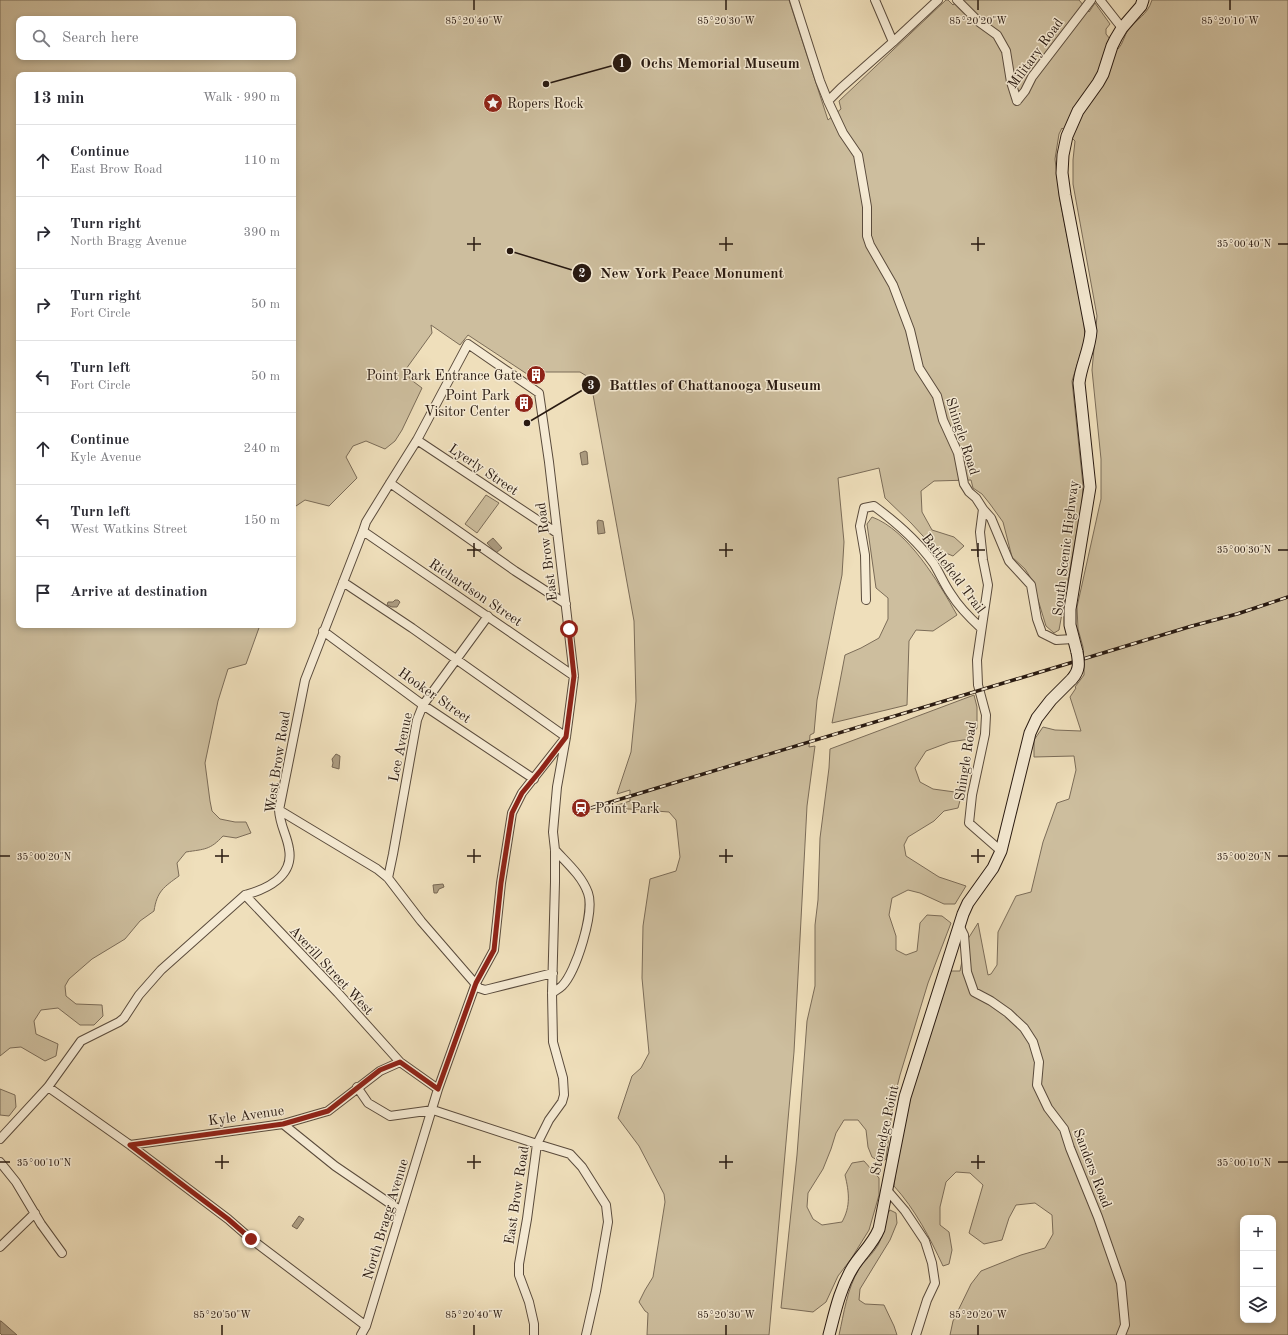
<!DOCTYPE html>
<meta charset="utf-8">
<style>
:root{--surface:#fff;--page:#f2f2f3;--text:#2b2b33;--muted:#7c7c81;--line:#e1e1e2}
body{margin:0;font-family:"Old Standard TT",serif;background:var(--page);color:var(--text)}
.controls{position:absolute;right:12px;bottom:12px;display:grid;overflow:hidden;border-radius:8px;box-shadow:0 2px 6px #0003}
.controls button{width:36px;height:36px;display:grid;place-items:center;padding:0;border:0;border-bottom:1px solid var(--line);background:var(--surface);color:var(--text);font:20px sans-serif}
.stop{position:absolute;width:12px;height:12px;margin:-9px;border:3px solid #8f2418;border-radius:50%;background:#fff}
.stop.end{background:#8f2418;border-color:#fff;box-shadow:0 1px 4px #0008}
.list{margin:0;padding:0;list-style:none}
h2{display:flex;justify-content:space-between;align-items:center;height:52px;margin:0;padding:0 16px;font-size:17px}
h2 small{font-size:13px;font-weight:400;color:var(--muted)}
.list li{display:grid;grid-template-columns:26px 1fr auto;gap:12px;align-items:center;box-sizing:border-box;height:72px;padding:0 16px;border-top:1px solid var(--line)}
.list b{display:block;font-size:15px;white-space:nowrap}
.list p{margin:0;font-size:13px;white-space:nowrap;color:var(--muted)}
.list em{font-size:13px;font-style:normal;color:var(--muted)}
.icon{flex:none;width:22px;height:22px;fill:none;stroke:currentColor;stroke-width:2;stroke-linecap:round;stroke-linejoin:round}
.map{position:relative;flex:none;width:1288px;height:1335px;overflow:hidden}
.search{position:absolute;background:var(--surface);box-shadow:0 2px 6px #0003;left:16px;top:16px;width:280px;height:44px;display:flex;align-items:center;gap:10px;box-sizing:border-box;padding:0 14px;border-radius:8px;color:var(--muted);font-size:15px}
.panel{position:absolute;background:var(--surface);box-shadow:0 2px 6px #0003;left:16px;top:72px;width:280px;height:556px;border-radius:8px}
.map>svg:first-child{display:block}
.green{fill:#cdbe9e;stroke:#7b6c58;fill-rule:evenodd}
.water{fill:#ac9c81;stroke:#786854}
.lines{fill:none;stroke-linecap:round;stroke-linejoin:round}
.street-casing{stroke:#5a4b3c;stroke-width:10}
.secondary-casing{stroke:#291a11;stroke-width:13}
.street{stroke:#f5ead3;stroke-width:8}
.secondary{stroke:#f5ead3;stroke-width:11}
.rail-casing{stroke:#291a11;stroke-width:3.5}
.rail{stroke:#f5ead3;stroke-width:2;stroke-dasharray:6;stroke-linecap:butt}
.secondary-bridge-casing{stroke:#291a11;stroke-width:13;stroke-linecap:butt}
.secondary-bridge{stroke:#f5ead3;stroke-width:11}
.route{stroke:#8f2418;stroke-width:5}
.ticks{fill:none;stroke:#291a11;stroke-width:1.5}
.labels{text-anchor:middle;stroke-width:3;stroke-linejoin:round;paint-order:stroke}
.street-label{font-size:14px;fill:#291a11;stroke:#f5ead3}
.poi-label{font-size:14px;fill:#291a11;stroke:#f5ead3;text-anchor:start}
.ticks-label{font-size:10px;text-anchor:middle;fill:#291a11;stroke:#f5ead3;stroke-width:3;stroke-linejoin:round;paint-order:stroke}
.leader{fill:none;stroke:#291a11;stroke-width:1.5}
.callout-dot{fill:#291a11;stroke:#f5ead3;stroke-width:1.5}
.mark-label{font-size:12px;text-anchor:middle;font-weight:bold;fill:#fff}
.callout-label{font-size:15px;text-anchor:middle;font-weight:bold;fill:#291a11;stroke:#f5ead3;stroke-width:3;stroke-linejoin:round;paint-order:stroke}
</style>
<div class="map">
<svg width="1288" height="1335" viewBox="0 0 1288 1335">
<rect width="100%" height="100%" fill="#efdfbb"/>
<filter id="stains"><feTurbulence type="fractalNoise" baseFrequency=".005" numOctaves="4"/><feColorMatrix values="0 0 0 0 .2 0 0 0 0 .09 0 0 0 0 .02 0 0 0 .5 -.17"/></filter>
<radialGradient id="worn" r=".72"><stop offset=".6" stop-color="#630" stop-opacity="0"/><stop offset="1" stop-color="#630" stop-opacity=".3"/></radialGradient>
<path class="green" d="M 0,0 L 789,0 L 828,120 L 841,109 L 839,101 L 946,0 L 948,0 L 953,5 L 959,0 L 1079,0 L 1089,12 L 1095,3 L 1110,24 L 1106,29 L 1106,34 L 1118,49 C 1123,44 1124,36 1128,30 C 1137,18 1147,16 1152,0 L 1288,0 L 1288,1335 L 950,1335 L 953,1321 L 971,1284 L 981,1271 L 1021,1255 L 1045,1248 L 1053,1234 L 1052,1215 L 1035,1203 L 1016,1205 L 1009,1218 L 1002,1240 L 984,1244 L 969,1233 L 983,1185 L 970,1173 L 956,1172 L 946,1182 L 940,1207 L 940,1225 L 949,1232 L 952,1250 L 949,1264 L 943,1266 C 930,1238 915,1209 894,1186 L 898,1154 L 910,1096 L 949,971 L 960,971 L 966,942 L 978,923 L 988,975 L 991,974 L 997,965 L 998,932 L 1016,896 L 1031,892 L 1043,842 L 1057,803 L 1069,799 L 1076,770 L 1074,756 L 1034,757 L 1034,740 L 1043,727 L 1055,730 L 1081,731 L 1070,697 L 1076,688 L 1075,687 L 1084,675 L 1084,665 L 1083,647 L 1078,629 L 1077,607 L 1101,499 L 1101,459 L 1092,370 L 1097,316 L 1073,184 L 1073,160 L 1075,141 L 1062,128 L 1059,134 L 1055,159 L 1060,200 L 1084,322 L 1085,340 L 1072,381 L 1083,485 L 1082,503 L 1059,630 L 1054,633 L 1046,626 L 1032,580 L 1025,569 L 1012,557 L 1003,522 L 990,504 L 982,494 L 973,488 L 971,480 L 934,481 L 921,491 L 922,512 L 932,530 L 954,537 L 964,546 L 953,556 L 934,548 L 911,523 L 885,498 L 879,468 L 838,478 L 844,542 L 842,575 L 817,700 L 814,733 L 810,735 L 809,747 L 815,746 L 807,806 L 794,1052 L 769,1335 L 647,1335 L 648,1313 L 645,1311 L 639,1302 L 645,1290 L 653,1277 L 665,1202 L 664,1194 L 639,1146 L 618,1118 L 632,1076 L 641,1068 L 649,1053 L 642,978 L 643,926 L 650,879 L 676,871 L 680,857 L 676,820 L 669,812 L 629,809 L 618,810 L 611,807 L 630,801 L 630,790 L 617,794 L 631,752 L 636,701 L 634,621 L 590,378 L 580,372 L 545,372 L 527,374 L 468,335 L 460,345 L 431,325 L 432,333 L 406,369 L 410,379 L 422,388 L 402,430 L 395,441 L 385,449 L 366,441 L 353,446 L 346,457 L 357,478 L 329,506 L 305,500 L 293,508 L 293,75 L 19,75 L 19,625 L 260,625 L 246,664 L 228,669 L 218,701 L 205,763 L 210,801 L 212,811 L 220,819 L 235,822 L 246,822 L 251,833 L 236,838 L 223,836 C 210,850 205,849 186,852 L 177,863 L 179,876 C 164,887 157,891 154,911 L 140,921 L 125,939 L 92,959 L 69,979 L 65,986 L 66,996 L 76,1004 L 102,1005 L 103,1016 L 94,1025 L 80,1025 L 58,1008 L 41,1010 L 34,1021 L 36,1034 L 58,1044 L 56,1056 L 45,1061 L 21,1047 L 10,1048 L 0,1056 ZM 19,19 L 293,19 L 293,57 L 19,57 ZM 1243,1218 L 1273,1218 L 1273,1320 L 1243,1320 Z
M 486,495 L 499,503 L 477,533 L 465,524 Z
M 872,517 C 908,530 939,583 957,615 L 933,631 L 916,630 L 909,641 L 907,705 L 832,723 L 845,655 L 861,648 L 879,638 L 888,619 L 888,598 L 876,588 L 867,524 Z
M 974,695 L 977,707 L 977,728 L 970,739 L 950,742 L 926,751 L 915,768 L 920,782 L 933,789 L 962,793 L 958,808 L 944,811 L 934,821 L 908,837 L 904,845 L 906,856 L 939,877 L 966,886 L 955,904 L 944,904 L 920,893 L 908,890 L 892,898 L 889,915 L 896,936 L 896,950 L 906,955 L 917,951 L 920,923 L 927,915 L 942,916 L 951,923 L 928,983 L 900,1075 L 893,1103 L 886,1159 C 881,1163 877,1160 872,1157 L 868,1147 L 866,1130 L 858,1120 L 844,1120 L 836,1133 L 831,1149 L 823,1169 L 808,1193 L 807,1207 L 813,1219 L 822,1225 L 842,1222 C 851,1206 849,1192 845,1175 L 852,1163 L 864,1161 L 879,1178 L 879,1195 L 869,1230 L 851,1259 L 838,1276 L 826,1302 L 813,1312 L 781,1308 L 797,1155 L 807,1021 L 815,986 L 815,925 L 818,900 L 820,838 L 829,768 L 830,749 Z
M 0,1089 L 15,1095 L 16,1107 L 9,1116 L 0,1115 Z
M 890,1210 L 896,1213 L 897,1223 L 890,1240 L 860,1289 L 859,1300 L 865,1304 L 884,1305 L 894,1326 L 897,1335 L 839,1335 C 844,1313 847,1289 859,1269 C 864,1261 873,1254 878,1245 C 884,1235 883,1218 890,1210 Z"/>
<path class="water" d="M 585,451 L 587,452 L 588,464 L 582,465 L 580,453 Z
M 598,520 L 603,521 L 605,533 L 598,534 L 597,522 Z
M 493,538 L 502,548 L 496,553 L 487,543 Z
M 395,600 L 398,600 L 400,602 L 397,607 L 392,607 L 387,605 L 388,602 L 393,602 Z
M 336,754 L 340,756 L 339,769 L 332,767 L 333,763 L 332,759 Z
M 443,884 L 444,887 L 439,889 L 437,893 L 434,893 L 433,885 Z
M 299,1216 L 304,1219 L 297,1229 L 292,1226 Z
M 0,1321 L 1,1321 L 17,1335 L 2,1335 L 0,1333 Z"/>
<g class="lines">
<g class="street-casing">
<path id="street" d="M 794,0 L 820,81 L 828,101 L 843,133 L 858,155 L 867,207 L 867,236 L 870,245 L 893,285 L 910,330 L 919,368 L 937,396 L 943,420 L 958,453 L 964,484 L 969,492 L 976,498 L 983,509 L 980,532 L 983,560 L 988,585 L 977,660 L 978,685 L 986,715 L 985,734 L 972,795 L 969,823 L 1001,851
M 875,0 L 893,42
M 957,0 L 979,22 L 997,35 L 1006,51 L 1011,82 L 1017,101
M 1100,0 L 1122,28
M 828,101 L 841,88 L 893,42 L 938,0
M 1017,101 L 1025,91 L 1032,77 L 1091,0
M 417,440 L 557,533
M 390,483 L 515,571 L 566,604
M 983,509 L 991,518 L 1009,561 L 1031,585 L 1037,619 L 1042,633 L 1056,640 L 1073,639
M 363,531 L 574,676
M 343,582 L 412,628 L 566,737 L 522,793 L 512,813 L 501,883 L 494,950 L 476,983 L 438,1089 L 366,1326 L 361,1335
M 866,600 L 865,555 L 860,526 L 864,508 L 874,506 C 897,523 918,541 934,564 C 940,574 944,584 951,594 C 959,607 970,618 981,628
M 323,631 L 423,705 L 534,779
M 279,810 L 377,869 L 388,878 L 421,921 L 479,988 L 485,990 L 553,973
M 388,878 L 393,854 L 417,720 L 423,705 L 488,616
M 245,895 L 338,993 L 400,1062
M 959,925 L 964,935 L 967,972 L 974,992 L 991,1001 L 1008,1013 L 1024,1028 L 1033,1042 L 1039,1062 L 1037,1085 L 1048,1108 L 1064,1129 L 1070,1148 L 1098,1217 L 1121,1283 L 1125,1325 L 1121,1335
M 552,993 C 555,991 559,989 562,986 C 576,972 595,912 588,893 C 582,876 567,863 555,850
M 48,1087 L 130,1145 L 228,1219 L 251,1239 L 366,1326
M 357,1087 L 368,1103 L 390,1116 L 433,1110 L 537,1144 L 570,1154 L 582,1167 L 606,1205 L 608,1222 L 596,1291 L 586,1335
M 283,1124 L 335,1166 L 401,1211
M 0,1139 L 48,1087 L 81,1041 L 119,1022 L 124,1018 L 139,995 L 161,970 L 245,895 C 267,889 294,876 289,849 C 287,835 280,826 279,810 L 305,680 L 363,531 L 366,522 L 390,483 L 417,440 L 468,344 L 539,393 L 549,462 L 574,676 L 566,737 L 557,787 L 553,832 L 555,850 L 555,882 L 552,993 L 553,1042 L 563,1078 L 564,1095 L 562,1102 L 549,1120 L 537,1144 L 527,1219 L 519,1264 L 519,1275 L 529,1302 L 534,1324 L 534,1335
M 130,1145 L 283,1124 L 328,1111 L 380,1071 L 400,1062 L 438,1089
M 0,1162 L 16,1182 L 41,1224 L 62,1253
M 887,1190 L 905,1211 L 925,1241 L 932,1263 L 935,1283 L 927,1300 L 916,1335
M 0,1247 L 35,1213"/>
</g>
<g class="secondary-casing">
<path id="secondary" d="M 1077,652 L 1070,625 L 1070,609 L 1090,487 L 1079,383 C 1081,365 1090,349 1091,331 L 1065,195 L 1062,173 L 1063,155 L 1067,136 L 1078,111 L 1098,83 L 1103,74 L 1112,46 L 1116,38 L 1122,28 L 1141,6 L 1143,0
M 829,1335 C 835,1312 840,1288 853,1267 C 861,1254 873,1244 879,1229 L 905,1097 L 963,914 L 968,903 L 993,868 L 1001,851 L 1030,733 L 1037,718 L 1051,700 L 1072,679"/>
</g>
<use href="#street" class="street"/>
<use href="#secondary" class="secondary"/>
<g class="rail-casing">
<path id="rail" d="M 591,808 L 1192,626 L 1237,614 L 1288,597"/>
</g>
<use href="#rail" class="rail"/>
<g class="secondary-bridge-casing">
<path id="secondary-bridge" d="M 1072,679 C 1080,670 1079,663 1077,652"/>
</g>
<use href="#secondary-bridge" class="secondary-bridge"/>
</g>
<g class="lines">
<path class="route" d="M 251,1239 L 228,1219 L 130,1145 L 283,1124 L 328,1111 L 380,1070 L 400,1062 L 438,1089 L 476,983 L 494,950 L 501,883 L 512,813 L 522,793 L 541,770 L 566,737 L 574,676 L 569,629"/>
</g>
<path class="ticks" d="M 474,0 L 474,10M 726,0 L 726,10M 978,0 L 978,10M 1230,0 L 1230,10M 474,237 L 474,251M 726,237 L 726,251M 978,237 L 978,251M 467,244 L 481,244M 719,244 L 733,244M 971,244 L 985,244M 1278,244 L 1288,244M 474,543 L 474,557M 726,543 L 726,557M 978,543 L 978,557M 467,550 L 481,550M 719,550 L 733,550M 971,550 L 985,550M 1278,550 L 1288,550M 222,849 L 222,863M 474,849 L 474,863M 726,849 L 726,863M 978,849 L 978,863M 0,856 L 10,856M 215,856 L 229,856M 467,856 L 481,856M 719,856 L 733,856M 971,856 L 985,856M 1278,856 L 1288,856M 222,1155 L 222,1169M 474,1155 L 474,1169M 726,1155 L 726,1169M 978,1155 L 978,1169M 0,1162 L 10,1162M 215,1162 L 229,1162M 467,1162 L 481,1162M 719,1162 L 733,1162M 971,1162 L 985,1162M 1278,1162 L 1288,1162M 222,1325 L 222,1335M 474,1325 L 474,1335M 726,1325 L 726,1335M 978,1325 L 978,1335"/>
<defs>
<g id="sight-disc" transform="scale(1)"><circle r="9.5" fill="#8f2418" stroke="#f5ead3"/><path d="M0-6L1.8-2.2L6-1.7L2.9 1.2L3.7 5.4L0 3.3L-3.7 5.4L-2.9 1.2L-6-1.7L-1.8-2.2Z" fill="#fff"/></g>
<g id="building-disc" transform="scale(1)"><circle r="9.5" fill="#8f2418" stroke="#f5ead3"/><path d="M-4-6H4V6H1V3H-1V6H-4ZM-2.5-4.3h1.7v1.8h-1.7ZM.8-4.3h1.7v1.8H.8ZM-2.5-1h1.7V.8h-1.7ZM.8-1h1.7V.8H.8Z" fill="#fff"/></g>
<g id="station-disc" transform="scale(1)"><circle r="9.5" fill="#8f2418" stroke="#f5ead3"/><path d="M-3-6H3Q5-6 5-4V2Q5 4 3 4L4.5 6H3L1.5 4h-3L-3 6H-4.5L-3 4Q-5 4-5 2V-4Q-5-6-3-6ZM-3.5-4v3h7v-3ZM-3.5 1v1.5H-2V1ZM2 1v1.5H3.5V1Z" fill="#fff"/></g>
</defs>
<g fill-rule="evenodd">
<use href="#sight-disc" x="493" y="103"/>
<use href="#building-disc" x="536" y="375"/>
<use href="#building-disc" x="524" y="403"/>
<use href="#station-disc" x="581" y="808"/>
</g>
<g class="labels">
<g class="street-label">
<text transform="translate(1035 53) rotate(-54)" y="5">Military Road</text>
<text transform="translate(963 436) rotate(72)" y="5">Shingle Road</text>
<text transform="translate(484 469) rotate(34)" y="5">Lyerly Street</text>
<text transform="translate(1065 548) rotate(-83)" y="5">South Scenic Highway</text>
<text transform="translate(546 552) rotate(-97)" y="5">East Brow Road</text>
<text transform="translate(954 573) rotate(53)" y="5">Battlefield Trail</text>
<text transform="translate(476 592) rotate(34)" y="5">Richardson Street</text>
<text transform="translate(435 695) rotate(35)" y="5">Hooker Street</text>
<text transform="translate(400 747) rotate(-78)" y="5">Lee Avenue</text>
<text transform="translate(965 761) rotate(-81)" y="5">Shingle Road</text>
<text transform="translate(277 762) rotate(-81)" y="5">West Brow Road</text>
<text transform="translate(332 970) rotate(47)" y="5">Averill Street West</text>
<text transform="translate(246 1115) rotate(-8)" y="5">Kyle Avenue</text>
<text transform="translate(884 1130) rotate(-78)" y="5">Stonedge Point</text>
<text transform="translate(1093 1168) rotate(69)" y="5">Sanders Road</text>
<text transform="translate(516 1195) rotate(-81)" y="5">East Brow Road</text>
<text transform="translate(385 1219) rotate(-73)" y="5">North Bragg Avenue</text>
</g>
<g class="poi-label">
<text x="507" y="108">Ropers Rock</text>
<text x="522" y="380" text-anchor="end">Point Park Entrance Gate</text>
<text x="510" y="400" text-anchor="end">Point Park<tspan x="510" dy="16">Visitor Center</tspan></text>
<text x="595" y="813">Point Park</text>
</g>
</g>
<g class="ticks-label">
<text x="474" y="24">85°20'40"W</text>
<text x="726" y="24">85°20'30"W</text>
<text x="978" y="24">85°20'20"W</text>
<text x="1230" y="24">85°20'10"W</text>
<text x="1244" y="247">35°00'40"N</text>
<text x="1244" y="553">35°00'30"N</text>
<text x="44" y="860">35°00'20"N</text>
<text x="1244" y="860">35°00'20"N</text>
<text x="44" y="1166">35°00'10"N</text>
<text x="1244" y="1166">35°00'10"N</text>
<text x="222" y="1318">85°20'50"W</text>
<text x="474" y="1318">85°20'40"W</text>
<text x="726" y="1318">85°20'30"W</text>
<text x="978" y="1318">85°20'20"W</text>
</g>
<path class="leader" d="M546 84L622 63M510 251L582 273M527 423L591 385"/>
<g class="callout-dot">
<circle cx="546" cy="84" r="4"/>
<circle cx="510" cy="251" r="4"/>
<circle cx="527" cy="423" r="4"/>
<circle cx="622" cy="63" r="10"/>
<circle cx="582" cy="273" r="10"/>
<circle cx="591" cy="385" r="10"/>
</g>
<g class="mark-label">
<text x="622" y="67">1</text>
<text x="582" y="277">2</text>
<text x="591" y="389">3</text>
</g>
<g class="callout-label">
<text x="720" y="68">Ochs Memorial Museum</text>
<text x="692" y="278">New York Peace Monument</text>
<text x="715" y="390">Battles of Chattanooga Museum</text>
</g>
<rect width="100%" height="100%" filter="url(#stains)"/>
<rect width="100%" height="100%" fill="url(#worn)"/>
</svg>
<div class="controls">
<button>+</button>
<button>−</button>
<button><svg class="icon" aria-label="layers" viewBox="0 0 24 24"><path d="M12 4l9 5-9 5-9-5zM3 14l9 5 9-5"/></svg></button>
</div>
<div class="stop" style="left:569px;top:629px"></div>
<div class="stop end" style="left:251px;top:1239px"></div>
<div class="search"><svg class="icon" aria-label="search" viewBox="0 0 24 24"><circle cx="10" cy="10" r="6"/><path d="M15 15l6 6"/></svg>Search here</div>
<section class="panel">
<h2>13 min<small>Walk · 990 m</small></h2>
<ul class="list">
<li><svg class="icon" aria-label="ahead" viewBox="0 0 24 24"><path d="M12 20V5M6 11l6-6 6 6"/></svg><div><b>Continue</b><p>East Brow Road</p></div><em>110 m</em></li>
<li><svg class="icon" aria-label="right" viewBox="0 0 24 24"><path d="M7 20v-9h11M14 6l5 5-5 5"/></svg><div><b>Turn right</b><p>North Bragg Avenue</p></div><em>390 m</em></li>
<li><svg class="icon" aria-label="right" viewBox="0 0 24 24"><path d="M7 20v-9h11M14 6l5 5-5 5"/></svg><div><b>Turn right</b><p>Fort Circle</p></div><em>50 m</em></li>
<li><svg class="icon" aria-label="left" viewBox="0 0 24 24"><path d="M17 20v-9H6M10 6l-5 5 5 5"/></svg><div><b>Turn left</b><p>Fort Circle</p></div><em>50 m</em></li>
<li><svg class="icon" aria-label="ahead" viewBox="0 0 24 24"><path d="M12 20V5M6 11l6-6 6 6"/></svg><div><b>Continue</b><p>Kyle Avenue</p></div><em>240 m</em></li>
<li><svg class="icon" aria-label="left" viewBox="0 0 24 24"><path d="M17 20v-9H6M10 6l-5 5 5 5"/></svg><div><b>Turn left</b><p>West Watkins Street</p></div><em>150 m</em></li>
<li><svg class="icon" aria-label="arrive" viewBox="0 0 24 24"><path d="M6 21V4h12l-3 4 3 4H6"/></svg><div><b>Arrive at destination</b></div></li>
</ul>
</section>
</div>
